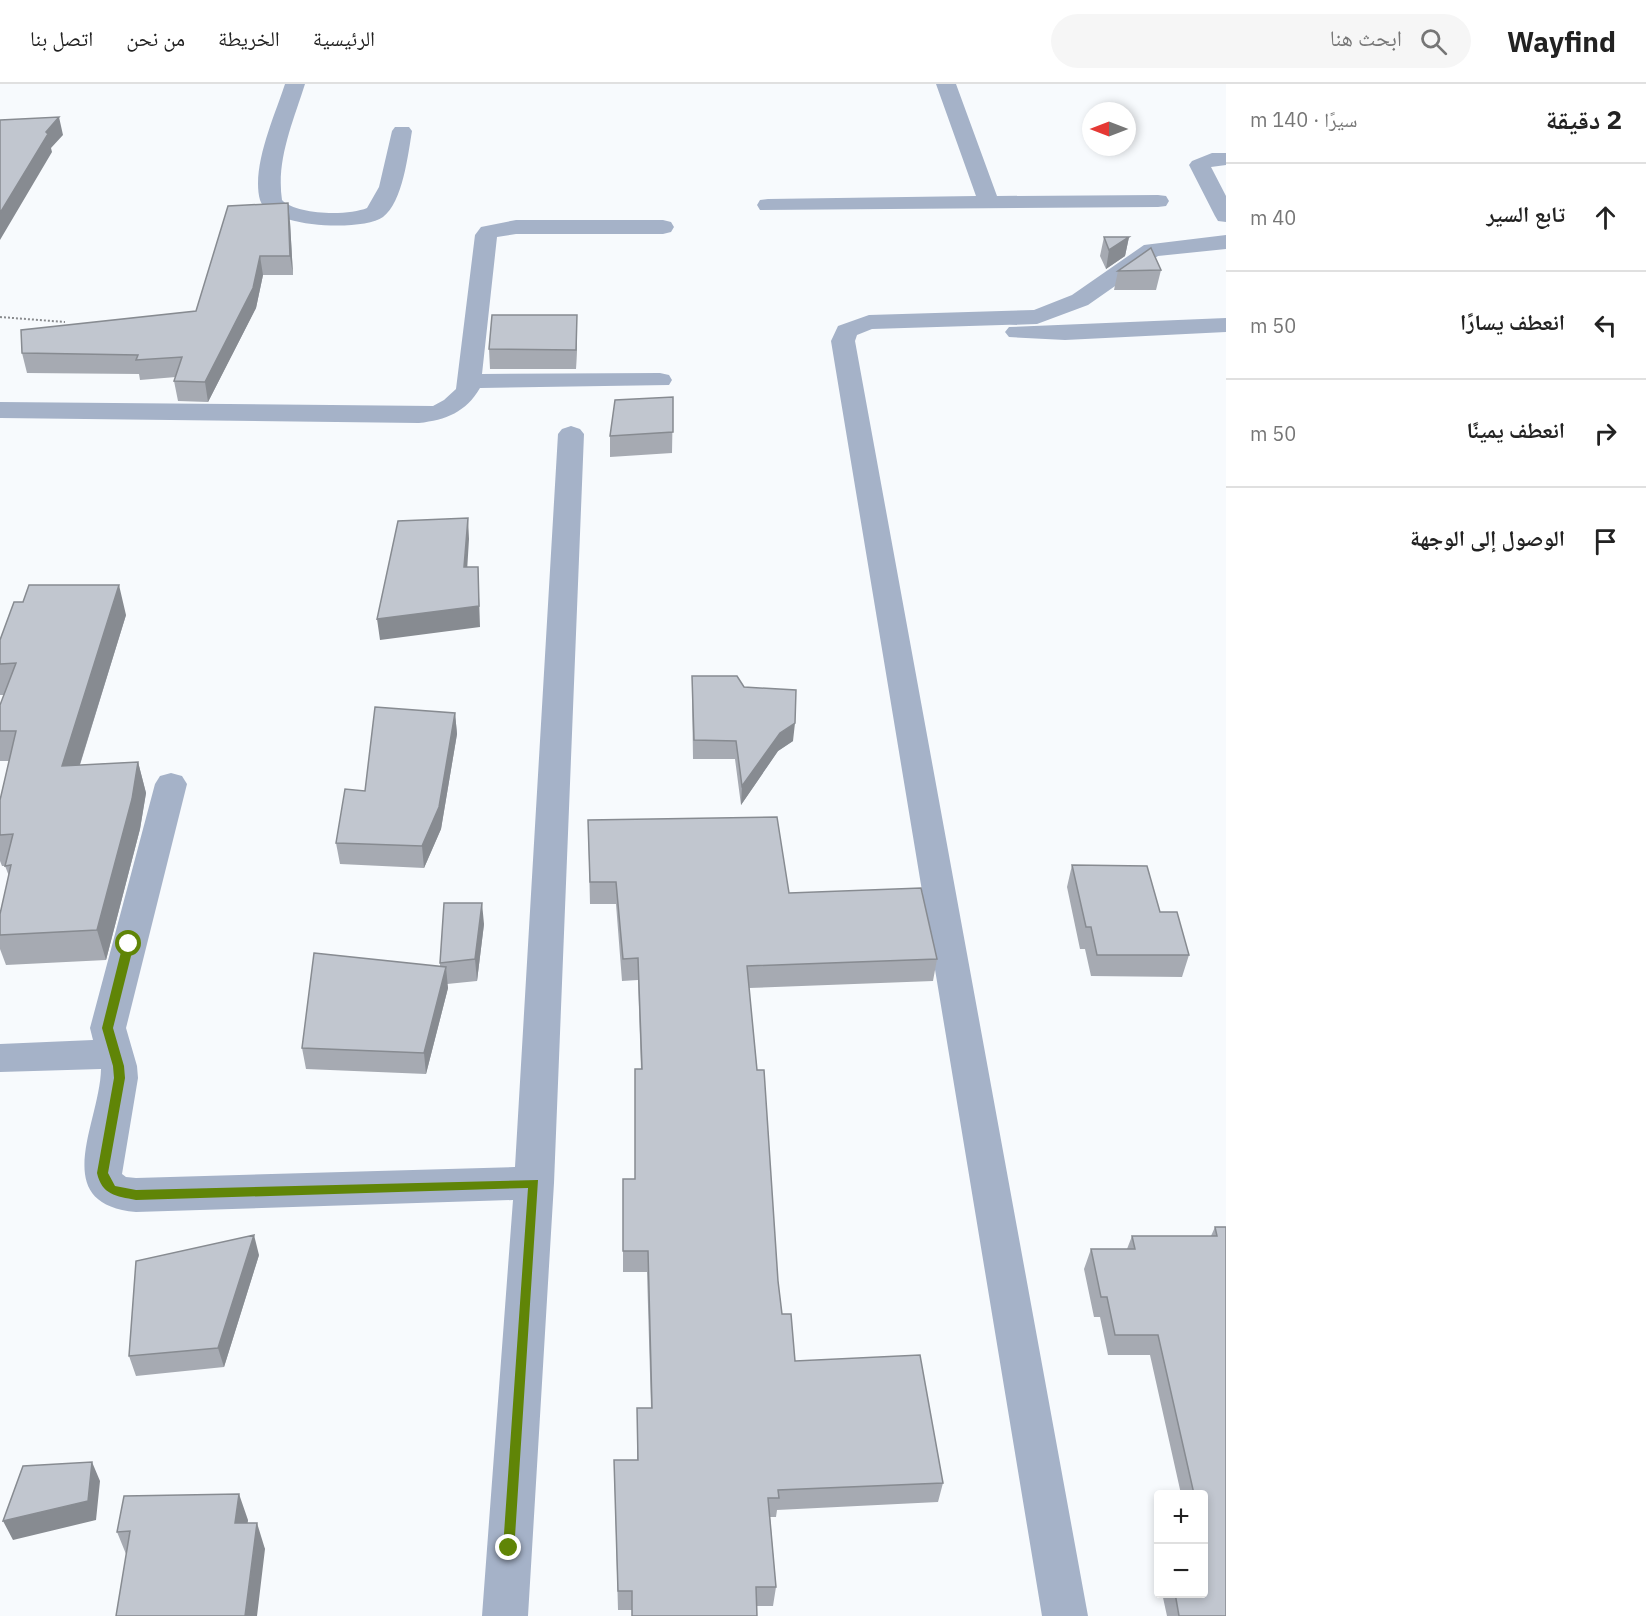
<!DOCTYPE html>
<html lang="ar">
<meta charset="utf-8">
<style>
:root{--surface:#fff;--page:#f6f6f6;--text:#222;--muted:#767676;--line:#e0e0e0}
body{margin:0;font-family:"IBM Plex Sans","Noto Naskh Arabic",sans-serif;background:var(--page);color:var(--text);direction:rtl}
.controls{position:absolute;right:18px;bottom:18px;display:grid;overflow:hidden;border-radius:6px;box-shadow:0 3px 9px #0003}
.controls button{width:54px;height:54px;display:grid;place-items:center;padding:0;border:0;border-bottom:2px solid var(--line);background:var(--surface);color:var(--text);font:30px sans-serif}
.compass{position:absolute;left:1082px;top:18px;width:54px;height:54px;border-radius:50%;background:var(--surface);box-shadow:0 3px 9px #0003;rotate:270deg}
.stop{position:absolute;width:18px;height:18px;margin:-14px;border:4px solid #608507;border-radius:50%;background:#fff}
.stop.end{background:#608507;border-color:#fff;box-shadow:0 2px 6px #0008}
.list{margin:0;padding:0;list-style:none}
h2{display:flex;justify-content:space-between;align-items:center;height:78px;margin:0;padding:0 24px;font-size:26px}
h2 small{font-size:20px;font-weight:400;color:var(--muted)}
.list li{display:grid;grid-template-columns:39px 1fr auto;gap:18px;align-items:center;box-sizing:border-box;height:108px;padding:0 24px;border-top:2px solid var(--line)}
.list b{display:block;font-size:22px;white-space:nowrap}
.list em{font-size:20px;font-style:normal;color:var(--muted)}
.icon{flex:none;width:33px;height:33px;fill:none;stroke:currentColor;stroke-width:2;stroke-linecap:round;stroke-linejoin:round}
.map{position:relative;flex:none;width:1226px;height:1532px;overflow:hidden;direction:ltr}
header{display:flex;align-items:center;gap:36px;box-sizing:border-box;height:84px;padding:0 30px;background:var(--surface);border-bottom:2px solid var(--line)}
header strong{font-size:28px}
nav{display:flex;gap:33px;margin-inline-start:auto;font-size:21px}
.search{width:420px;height:54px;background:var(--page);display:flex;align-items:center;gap:15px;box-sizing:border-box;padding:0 21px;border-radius:33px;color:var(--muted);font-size:22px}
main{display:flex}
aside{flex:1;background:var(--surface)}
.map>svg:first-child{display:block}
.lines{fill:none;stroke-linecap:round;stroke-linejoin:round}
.path{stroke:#898b8e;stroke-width:2;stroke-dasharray:2 2;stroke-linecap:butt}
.street{fill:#a5b2c8;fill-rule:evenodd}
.wall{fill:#a6aab2}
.shaded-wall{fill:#878b91}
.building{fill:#c1c6cf;stroke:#878b91;stroke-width:1.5}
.route{fill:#608507}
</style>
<header>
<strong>Wayfind</strong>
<div class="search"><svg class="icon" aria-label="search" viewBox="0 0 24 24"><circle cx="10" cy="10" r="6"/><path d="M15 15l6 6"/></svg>ابحث هنا</div>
<nav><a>الرئيسية</a><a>الخريطة</a><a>من نحن</a><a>اتصل بنا</a></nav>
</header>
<main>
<aside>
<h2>2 دقيقة<small>سيرًا · 140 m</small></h2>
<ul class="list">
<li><svg class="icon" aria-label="ahead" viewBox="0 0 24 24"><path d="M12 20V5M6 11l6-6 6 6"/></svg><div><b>تابع السير</b></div><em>40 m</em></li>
<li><svg class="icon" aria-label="left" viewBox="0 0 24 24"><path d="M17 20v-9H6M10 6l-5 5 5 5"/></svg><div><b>انعطف يسارًا</b></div><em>50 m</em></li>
<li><svg class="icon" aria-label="right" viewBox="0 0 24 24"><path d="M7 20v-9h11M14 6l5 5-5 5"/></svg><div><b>انعطف يمينًا</b></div><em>50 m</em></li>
<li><svg class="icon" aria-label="arrive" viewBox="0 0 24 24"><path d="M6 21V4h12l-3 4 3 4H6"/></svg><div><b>الوصول إلى الوجهة</b></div></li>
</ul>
</aside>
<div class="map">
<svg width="1226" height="1532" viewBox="0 0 1226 1532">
<rect width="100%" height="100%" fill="#f7fafd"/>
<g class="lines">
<path class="path" d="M 0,233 L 65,238"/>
<path class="street" d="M 285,0 L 305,0 C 293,38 276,76 282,116 C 296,131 348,132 367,124 L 379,103 L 392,47 L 395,43 L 409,43 L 412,47 C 408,70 403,118 383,133 C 362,148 269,144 260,116 C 251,83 275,31 285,0 Z
M 936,0 L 956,0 L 997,112 L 1158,111 L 1166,112 L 1169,117 L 1166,122 L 1158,123 L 760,126 L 757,121 L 760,116 L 768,115 L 976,112 Z
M 1212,69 L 1226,69 L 1226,81 L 1211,83 L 1226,112 L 1226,138 L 1218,137 L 1215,132 L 1189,81 L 1192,77 Z
M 516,136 L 663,136 L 671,138 L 674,143 L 671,148 L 663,150 L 516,150 L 497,153 L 482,290 L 660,289 L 669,291 L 672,296 L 669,301 L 480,304 C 466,328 446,336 419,339 L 0,334 L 0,318 L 433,322 L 444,316 L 456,305 L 475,151 L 481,143 Z
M 1226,151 L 1226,165 L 1158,172 L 1088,221 L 1037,240 L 872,245 L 857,251 L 855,257 L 1088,1532 L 1042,1532 L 831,257 L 838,242 L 869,231 L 1034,226 L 1072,211 L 1144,161 Z
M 1226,234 L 1226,248 L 1065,256 L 1009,253 L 1005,248 L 1009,243 Z
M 571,342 L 580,345 L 584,350 L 554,1099 L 528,1532 L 482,1532 L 513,1116 L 136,1128 C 47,1120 100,1039 101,985 L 0,988 L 0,960 L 93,956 L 90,944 L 155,700 L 160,692 L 171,689 L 182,692 L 187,700 L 126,944 L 137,982 L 138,994 L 122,1090 L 126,1093 L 136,1094 L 515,1083 L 558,350 L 562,345 Z"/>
</g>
<path class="wall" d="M 290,138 L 293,191 L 263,191 L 256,224 L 208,318 L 178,317 L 174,297 L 176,293 L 140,296 L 139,290 L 27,289 L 22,269 L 196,227 Z
M 1104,153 L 1129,153 L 1125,172 L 1106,185 L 1100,172 Z
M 1161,186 L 1156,206 L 1114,206 L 1118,187 Z
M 577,251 L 576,285 L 490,285 L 489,265 Z
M 673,313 L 672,369 L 610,373 L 610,352 Z
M 126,531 L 80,681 L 138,678 L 146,709 L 140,745 L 106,876 L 6,881 L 0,865 L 0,830 L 9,792 L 5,782 L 2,782 L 0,777 L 0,716 L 9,677 L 0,677 L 0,621 L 4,611 L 0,611 L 0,556 Z
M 692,592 L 744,603 L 793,657 L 778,667 L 741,721 L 735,675 L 693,675 L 692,610 Z
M 455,629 L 457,650 L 441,745 L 424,784 L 340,780 L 336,759 L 365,707 Z
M 588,736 L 789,809 L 937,875 L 933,897 L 749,904 L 778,1197 L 782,1230 L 795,1277 L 943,1399 L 938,1418 L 777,1426 L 776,1433 L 770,1433 L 776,1503 L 773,1522 L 757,1522 L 757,1532 L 632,1532 L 632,1526 L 618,1526 L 614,1376 L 637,1376 L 637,1324 L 651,1324 L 647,1188 L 623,1188 L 623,1095 L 635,1095 L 641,985 L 638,896 L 622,897 L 616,820 L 590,820 Z
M 1072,781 L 1160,828 L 1189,871 L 1182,893 L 1091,892 L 1085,865 L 1080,865 L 1067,803 Z
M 484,840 L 477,897 L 447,900 L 448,904 L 426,990 L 306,985 L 302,964 L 440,882 L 440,879 Z
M 1215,1143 L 1226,1143 L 1226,1532 L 1167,1532 L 1162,1509 L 1203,1509 L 1203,1410 L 1181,1410 L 1150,1271 L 1108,1271 L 1100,1233 L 1094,1233 L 1084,1185 L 1091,1165 L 1127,1165 L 1132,1152 L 1211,1152 Z
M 259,1171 L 224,1283 L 136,1292 L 129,1272 Z
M 248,1436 L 247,1439 L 265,1465 L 126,1470 L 117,1448 Z
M 1158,1464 L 1158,1491 L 1155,1472 Z"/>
<path class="shaded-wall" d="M 59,33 L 63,51 L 51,64 L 52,68 L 0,156 L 0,129 L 46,48 Z
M 288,119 L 290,138 L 293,191 L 290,172 Z
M 1129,153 L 1125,172 L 1106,185 L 1109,166 Z
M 260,172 L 263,191 L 256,224 L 208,318 L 205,298 Z
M 577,231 L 577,251 L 576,285 L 576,266 Z
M 468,434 L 469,455 L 466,504 L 464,483 Z
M 478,483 L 480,543 L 380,556 L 377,535 Z
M 119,501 L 126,531 L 70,712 L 62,682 Z
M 455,629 L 457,650 L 441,745 L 424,784 L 422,762 Z
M 795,639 L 793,657 L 778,667 L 741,721 L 742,702 L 780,649 Z
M 138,678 L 146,709 L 140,745 L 106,876 L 97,846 Z
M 482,819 L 484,840 L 477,897 L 475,875 Z
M 446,883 L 448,904 L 426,990 L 424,969 Z
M 254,1151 L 259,1171 L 224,1283 L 218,1264 Z
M 92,1378 L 100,1397 L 96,1436 L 13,1456 L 3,1437 Z
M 239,1410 L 248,1436 L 244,1465 L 235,1439 Z
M 257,1439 L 265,1465 L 257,1532 L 245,1532 Z"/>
<path class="building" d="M 59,33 L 46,48 L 48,50 L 0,129 L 0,36 Z
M 288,119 L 290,172 L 260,172 L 253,204 L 205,298 L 174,297 L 182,273 L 136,276 L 138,271 L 22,269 L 21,246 L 196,227 L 228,122 Z
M 1104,153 L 1129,153 L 1109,166 Z
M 1151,164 L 1161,186 L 1118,187 Z
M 492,231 L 577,231 L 576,266 L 489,265 Z
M 673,313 L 673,348 L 610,352 L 615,316 Z
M 468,434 L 464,483 L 478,483 L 479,522 L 377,535 L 398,437 Z
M 29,501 L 119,501 L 62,682 L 138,678 L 132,715 L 97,846 L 0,851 L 0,830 L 11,781 L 5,782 L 13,750 L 0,751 L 0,716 L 16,647 L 0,647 L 0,621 L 16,579 L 0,580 L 0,556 L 14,518 L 23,518 Z
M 692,592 L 737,592 L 744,603 L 796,606 L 795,639 L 780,649 L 742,702 L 736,657 L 694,656 Z
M 375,623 L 455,629 L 439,723 L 422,762 L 336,759 L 345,705 L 365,707 Z
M 777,733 L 789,809 L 921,804 L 937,875 L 747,882 L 757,986 L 764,986 L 778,1197 L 782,1230 L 791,1230 L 795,1277 L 920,1271 L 943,1399 L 778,1406 L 779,1414 L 768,1414 L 776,1503 L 756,1503 L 757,1532 L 632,1532 L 632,1507 L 618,1507 L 614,1376 L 638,1376 L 637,1324 L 652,1324 L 648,1167 L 623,1167 L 623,1095 L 635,1095 L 635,985 L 642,985 L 638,874 L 623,875 L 616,798 L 590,798 L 588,736 Z
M 1072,781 L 1147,782 L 1160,828 L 1177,828 L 1189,871 L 1097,871 L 1091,843 L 1086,843 Z
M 444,819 L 482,819 L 475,875 L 440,879 Z
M 314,869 L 446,883 L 424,969 L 302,964 Z
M 1215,1143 L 1226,1143 L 1226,1532 L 1179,1532 L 1175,1509 L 1203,1509 L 1203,1410 L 1194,1410 L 1158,1251 L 1115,1251 L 1107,1213 L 1101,1213 L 1091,1165 L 1135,1165 L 1132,1152 L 1217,1152 Z
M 254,1151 L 218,1264 L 129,1272 L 136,1177 Z
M 92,1378 L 88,1417 L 3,1437 L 23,1382 Z
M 239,1410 L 235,1439 L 257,1439 L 245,1532 L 116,1532 L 130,1447 L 117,1448 L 124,1412 Z"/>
<path class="route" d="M 129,857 L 134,860 L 113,944 L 124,982 L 125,994 L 108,1089 L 115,1102 L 136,1106 L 538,1096 L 514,1468 L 504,1468 L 503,1464 L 528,1104 L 136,1116 C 116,1112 102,1111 97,1089 L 114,994 L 113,982 L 102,944 L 123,860 Z"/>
</svg>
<div class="controls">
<button>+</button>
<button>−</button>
</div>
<svg class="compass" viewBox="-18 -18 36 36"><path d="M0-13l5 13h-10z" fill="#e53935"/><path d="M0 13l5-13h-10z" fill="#767676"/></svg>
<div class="stop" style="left:129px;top:860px"></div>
<div class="stop end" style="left:509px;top:1464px"></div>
</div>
</main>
